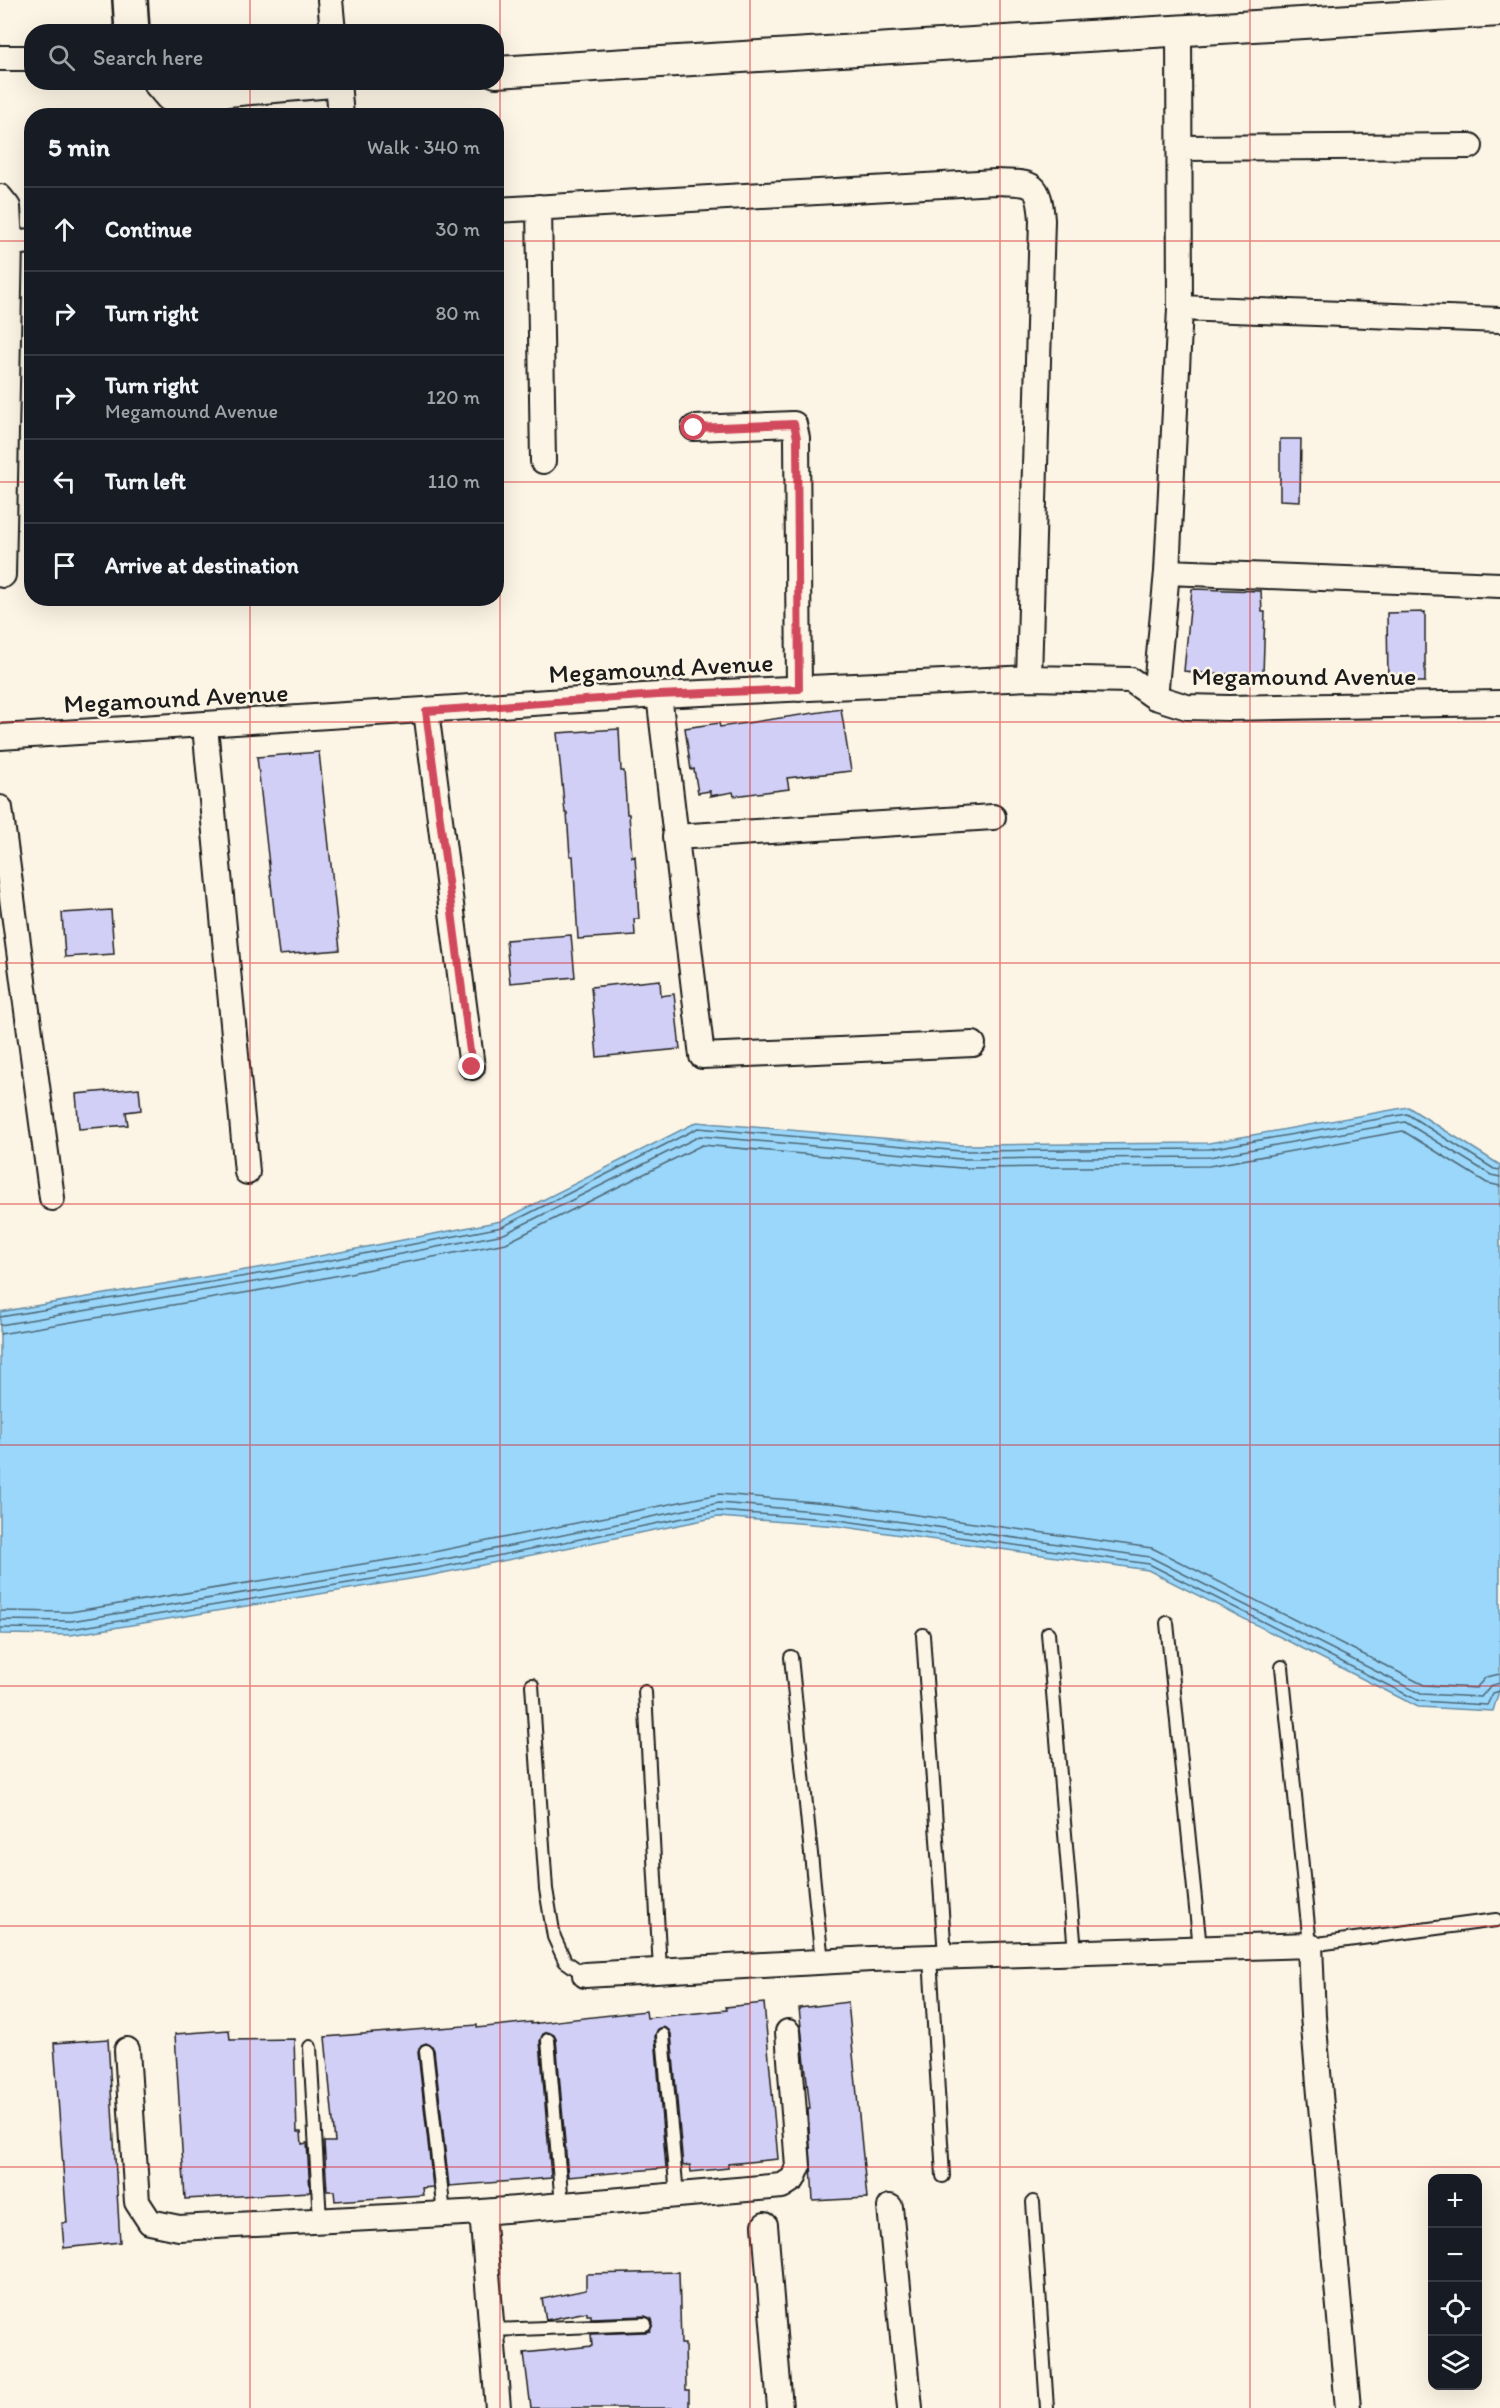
<!DOCTYPE html>
<meta charset="utf-8">
<style>
:root{--surface:#171b24;--page:#242831;--text:#f1f3f6;--muted:#9ea1a6;--line:#363941}
body{margin:0;font-family:Itim,sans-serif;background:var(--page);color:var(--text)}
.controls{position:absolute;right:18px;bottom:18px;display:grid;overflow:hidden;border-radius:12px;box-shadow:0 6px 24px #0002}
.controls button{width:54px;height:54px;display:grid;place-items:center;padding:0;border:0;border-bottom:2px solid var(--line);background:var(--surface);color:var(--text);font:30px sans-serif}
.stop{position:absolute;width:18px;height:18px;margin:-14px;border:4px solid #d1495b;border-radius:50%;background:#fff}
.stop.end{background:#d1495b;border-color:#fff;box-shadow:0 2px 6px #0008}
.list{margin:0;padding:0;list-style:none}
h2{display:flex;justify-content:space-between;align-items:center;height:78px;margin:0;padding:0 24px;font-size:26px}
h2 small{font-size:20px;font-weight:400;color:var(--muted)}
.list li{display:grid;grid-template-columns:39px 1fr auto;gap:18px;align-items:center;box-sizing:border-box;height:84px;padding:0 24px;border-top:2px solid var(--line)}
.list b{display:block;font-size:22px;white-space:nowrap}
.list p{margin:0;font-size:20px;white-space:nowrap;color:var(--muted)}
.list em{font-size:20px;font-style:normal;color:var(--muted)}
.icon{flex:none;width:33px;height:33px;fill:none;stroke:currentColor;stroke-width:2;stroke-linecap:round;stroke-linejoin:round}
.map{position:relative;flex:none;width:1500px;height:2408px;overflow:hidden}
.search{position:absolute;background:var(--surface);box-shadow:0 6px 24px #0002;left:24px;top:24px;width:480px;height:66px;display:flex;align-items:center;gap:15px;box-sizing:border-box;padding:0 21px;border-radius:24px;color:var(--muted);font-size:22px}
.panel{position:absolute;background:var(--surface);box-shadow:0 6px 24px #0002;left:24px;top:108px;width:480px;height:498px;border-radius:24px}
.map>svg:first-child{display:block}
.water{fill:#9ad7fb;stroke:#688ca2;stroke-width:1.5}
.lines{fill:none;stroke-linecap:round;stroke-linejoin:round}
.shore{stroke:#4e6775;stroke-width:1.5}
.building{fill:#d2cff7;stroke:#1c1c1c;stroke-width:1.5}
.service-casing{stroke:#1c1c1c;stroke-width:16}
.minor-casing{stroke:#1c1c1c;stroke-width:28}
.tertiary-casing{stroke:#1c1c1c;stroke-width:34}
.secondary-casing{stroke:#1c1c1c;stroke-width:38}
.service{stroke:#fcf5e5;stroke-width:12}
.minor{stroke:#fcf5e5;stroke-width:24}
.tertiary{stroke:#fcf5e5;stroke-width:30}
.secondary{stroke:#fcf5e5;stroke-width:33}
.route{stroke:#d1495b;stroke-width:8}
.grid{fill:none;stroke:#d62828;stroke-width:1.5;stroke-opacity:0.55}
.labels{text-anchor:middle;stroke-width:5;stroke-linejoin:round;paint-order:stroke}
.street-label{font-size:26px;fill:#1c1c1c;stroke:#fcf5e5}
</style>
<div class="map">
<svg width="1500" height="2408" viewBox="0 0 1500 2408">
<rect width="100%" height="100%" fill="#fcf5e5"/>
<filter id="ink" filterUnits="userSpaceOnUse"><feTurbulence type="fractalNoise" baseFrequency=".0167" numOctaves="2"/><feDisplacementMap in="SourceGraphic" scale="12" xChannelSelector="R" yChannelSelector="G"/><feConvolveMatrix kernelMatrix="1 2 1 2 8 2 1 2 1" color-interpolation-filters="sRGB"/></filter>
<g filter="url(#ink)">
<path class="water" d="M 1408,1107 L 1500,1165 L 1500,1688 L 1493,1711 L 1418,1707 L 1148,1570 L 837,1526 L 718,1517 L 428,1576 L 71,1635 L 0,1634 L 0,1312 L 263,1267 L 501,1221 L 697,1122 L 961,1145 L 1209,1143 Z"/>
<g class="lines">
<path class="shore" d="M 0,1317 L 264,1273 L 502,1227 L 698,1128 L 961,1151 L 1209,1149 L 1407,1114 L 1494,1169 L 1500,1170
M 0,1325 L 266,1280 L 504,1234 L 700,1136 L 961,1159 L 1209,1157 L 1405,1122 L 1491,1175 L 1500,1177
M 0,1334 L 267,1289 L 506,1243 L 702,1145 L 961,1168 L 1209,1166 L 1403,1131 L 1487,1183 L 1500,1186
M 0,1611 L 70,1612 L 424,1554 L 719,1494 L 839,1504 L 1152,1548 L 1424,1685 L 1476,1688 L 1486,1677 L 1500,1674
M 0,1620 L 71,1621 L 426,1563 L 719,1503 L 838,1513 L 1150,1557 L 1421,1694 L 1481,1697 L 1490,1686 L 1500,1683
M 0,1628 L 71,1629 L 427,1570 L 718,1511 L 838,1520 L 1149,1564 L 1419,1701 L 1487,1705 L 1493,1693 L 1500,1691"/>
</g>
<path class="building" d="M 1280,439 L 1301,439 L 1300,501 L 1280,500 Z
M 1192,589 L 1261,591 L 1262,612 L 1265,612 L 1263,675 L 1212,674 L 1184,671 Z
M 1425,612 L 1425,682 L 1388,682 L 1387,613 Z
M 841,709 L 851,771 L 787,778 L 789,789 L 734,796 L 733,792 L 710,796 L 710,791 L 698,793 L 694,769 L 691,770 L 685,728 L 719,723 L 720,727 Z
M 619,729 L 621,771 L 624,771 L 627,814 L 629,814 L 632,857 L 635,856 L 639,919 L 634,919 L 635,935 L 578,939 L 573,856 L 570,856 L 567,813 L 565,813 L 557,733 Z
M 319,752 L 340,950 L 279,955 L 257,757 Z
M 111,910 L 114,954 L 65,957 L 62,913 Z
M 571,935 L 575,977 L 510,983 L 506,940 Z
M 660,980 L 661,996 L 674,994 L 680,1049 L 597,1057 L 591,987 Z
M 139,1088 L 141,1110 L 126,1112 L 128,1125 L 79,1129 L 76,1094 Z
M 848,2002 L 867,2198 L 813,2201 L 808,2109 L 810,2109 L 799,2008 Z
M 764,2003 L 778,2159 L 728,2164 L 728,2168 L 691,2172 L 690,2165 L 683,2166 L 671,2034 L 669,2030 L 663,2027 L 658,2029 L 655,2036 L 666,2168 L 568,2177 L 556,2039 L 554,2035 L 548,2032 L 543,2034 L 540,2041 L 551,2178 L 449,2186 L 434,2050 L 432,2046 L 426,2043 L 421,2045 L 418,2052 L 433,2187 L 422,2188 L 423,2195 L 335,2201 L 334,2191 L 327,2191 L 324,2142 L 335,2142 L 325,2037 L 477,2025 L 477,2028 L 531,2022 L 531,2024 L 646,2011 L 647,2018 L 727,2010 L 726,2007 Z
M 229,2030 L 230,2040 L 294,2039 L 297,2132 L 301,2132 L 302,2144 L 307,2143 L 310,2192 L 185,2199 L 175,2034 Z
M 108,2039 L 120,2242 L 64,2248 L 62,2223 L 67,2223 L 54,2043 Z
M 679,2272 L 681,2344 L 685,2344 L 686,2390 L 689,2390 L 689,2408 L 531,2408 L 524,2353 L 592,2346 L 591,2334 L 645,2332 L 650,2331 L 653,2324 L 652,2319 L 645,2316 L 591,2318 L 591,2315 L 587,2315 L 587,2312 L 546,2320 L 542,2299 L 586,2290 L 586,2274 Z"/>
<g class="lines">
<g class="service-casing">
<path id="service" d="M 1167,1623 L 1200,1948
M 1048,1633 L 1075,1952
M 923,1635 L 945,1956
M 791,1657 L 822,1962
M 1282,1667 L 1310,1945 L 1496,1920
M 532,1685 L 546,1889 L 554,1937 L 565,1961 L 585,1975
M 645,1692 L 660,1970
M 930,1957 L 943,2176
M 663,2035 L 677,2196
M 548,2040 L 562,2205
M 310,2047 L 320,2220
M 426,2051 L 444,2214
M 1033,2202 L 1047,2408
M 492,2330 L 645,2324"/>
</g>
<g class="minor-casing">
<path id="minor" d="M 330,0 L 333,32
M 0,58 L 32,58
M 338,82 L 341,116
M 1180,148 L 1470,146
M 0,197 L 8,207 L 10,243 L 32,241
M 539,207 L 543,461
M 496,210 L 996,182 C 1033,183 1039,181 1042,220 L 1029,678
M 1180,308 L 1500,320
M 694,428 L 794,424 L 797,438 L 799,689
M 1167,572 L 1500,585
M 3,575 L 10,243
M 659,695 L 702,1056 L 973,1044
M 1155,697 L 1167,572 L 1180,308 L 1179,31
M 426,711 L 472,1067
M 205,726 L 247,1172
M 0,737 L 659,695 L 1029,678 L 1131,680 L 1155,697 L 1187,707 L 1229,708 L 1500,703
M 0,808 L 52,1198
M 675,837 L 993,817
M 585,1975 L 871,1959 L 1310,1945 L 1313,2016 L 1348,2408
M 127,2050 L 137,2202 L 150,2222 L 179,2228 L 482,2212 L 498,2408
M 890,2207 L 910,2408
M 482,2212 L 782,2186 L 793,2179 L 798,2167 L 788,2032
M 765,2225 L 780,2408"/>
</g>
<g class="tertiary-casing">
<path id="tertiary" d="M 496,72 L 1500,11
M 158,82 L 170,96 L 332,82"/>
</g>
<g class="secondary-casing">
<path id="secondary" d="M 130,0 L 132,32"/>
</g>
<use href="#service" class="service"/>
<use href="#minor" class="minor"/>
<use href="#tertiary" class="tertiary"/>
<use href="#secondary" class="secondary"/>
</g>
</g>
<g class="lines" filter="url(#ink)">
<path class="route" d="M 472,1067 L 426,711 L 658,695 L 799,689 L 797,438 L 794,424 L 694,428"/>
</g>
<path class="grid" d="M 250,0 L 250,32M 500,0 L 500,2408M 750,0 L 750,2408M 1000,0 L 1000,2408M 1250,0 L 1250,2408M 250,82 L 250,116M 0,241 L 32,241M 496,241 L 1500,241M 0,482 L 32,482M 496,482 L 1500,482M 250,598 L 250,2408M 0,722 L 1500,722M 0,963 L 1500,963M 0,1204 L 1500,1204M 0,1445 L 1500,1445M 0,1686 L 1500,1686M 0,1926 L 1500,1926M 0,2167 L 1500,2167"/>
<g class="labels">
<g class="street-label">
<text transform="translate(661 668) rotate(-3)" y="9">Megamound Avenue</text>
<text x="1304" y="685">Megamound Avenue</text>
<text transform="translate(176 698) rotate(-3)" y="9">Megamound Avenue</text>
</g>
</g>
</svg>
<div class="controls">
<button>+</button>
<button>−</button>
<button><svg class="icon" aria-label="locate" viewBox="0 0 24 24"><circle cx="12" cy="12" r="6"/><path d="M12 2v4M12 18v4M2 12h4M18 12h4"/></svg></button>
<button><svg class="icon" aria-label="layers" viewBox="0 0 24 24"><path d="M12 4l9 5-9 5-9-5zM3 14l9 5 9-5"/></svg></button>
</div>
<div class="stop" style="left:694px;top:428px"></div>
<div class="stop end" style="left:472px;top:1067px"></div>
<div class="search"><svg class="icon" aria-label="search" viewBox="0 0 24 24"><circle cx="10" cy="10" r="6"/><path d="M15 15l6 6"/></svg>Search here</div>
<section class="panel">
<h2>5 min<small>Walk · 340 m</small></h2>
<ul class="list">
<li><svg class="icon" aria-label="ahead" viewBox="0 0 24 24"><path d="M12 20V5M6 11l6-6 6 6"/></svg><div><b>Continue</b></div><em>30 m</em></li>
<li><svg class="icon" aria-label="right" viewBox="0 0 24 24"><path d="M7 20v-9h11M14 6l5 5-5 5"/></svg><div><b>Turn right</b></div><em>80 m</em></li>
<li><svg class="icon" aria-label="right" viewBox="0 0 24 24"><path d="M7 20v-9h11M14 6l5 5-5 5"/></svg><div><b>Turn right</b><p>Megamound Avenue</p></div><em>120 m</em></li>
<li><svg class="icon" aria-label="left" viewBox="0 0 24 24"><path d="M17 20v-9H6M10 6l-5 5 5 5"/></svg><div><b>Turn left</b></div><em>110 m</em></li>
<li><svg class="icon" aria-label="arrive" viewBox="0 0 24 24"><path d="M6 21V4h12l-3 4 3 4H6"/></svg><div><b>Arrive at destination</b></div></li>
</ul>
</section>
</div>
